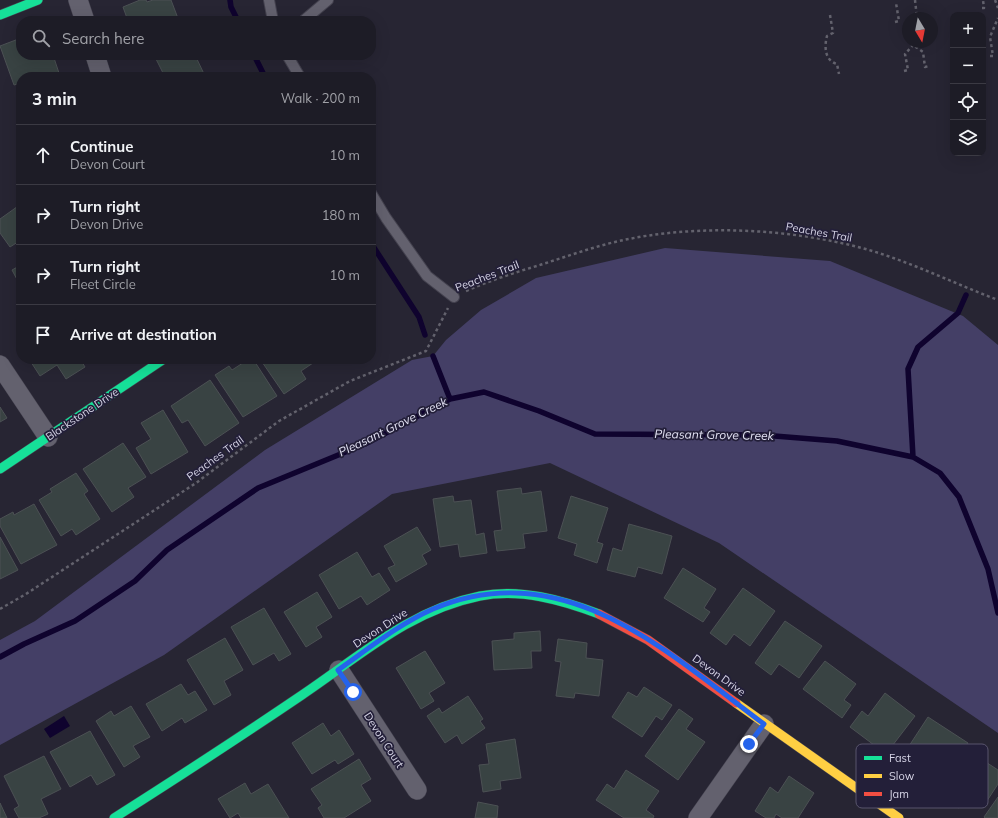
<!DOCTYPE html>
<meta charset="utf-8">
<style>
:root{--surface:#1d1c26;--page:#2a2932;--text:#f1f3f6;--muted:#a0a1a7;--line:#3b3a43}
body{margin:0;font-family:Mulish,sans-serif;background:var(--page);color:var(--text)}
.controls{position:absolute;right:12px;top:12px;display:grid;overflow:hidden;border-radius:8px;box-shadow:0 4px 16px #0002}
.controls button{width:36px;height:36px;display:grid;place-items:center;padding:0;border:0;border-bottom:1px solid var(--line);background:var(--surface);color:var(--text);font:20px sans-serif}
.compass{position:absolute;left:902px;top:12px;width:36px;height:36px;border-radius:50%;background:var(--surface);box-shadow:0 4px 16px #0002;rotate:170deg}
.stop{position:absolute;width:12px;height:12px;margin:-9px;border:3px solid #2563eb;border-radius:50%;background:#fff}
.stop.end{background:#2563eb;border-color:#fff;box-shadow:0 1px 4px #0008}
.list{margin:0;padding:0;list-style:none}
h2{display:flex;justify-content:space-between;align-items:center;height:52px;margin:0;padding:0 16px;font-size:17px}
h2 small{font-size:13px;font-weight:400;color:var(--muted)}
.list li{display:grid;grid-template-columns:26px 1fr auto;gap:12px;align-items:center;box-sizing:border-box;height:60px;padding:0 16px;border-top:1px solid var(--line)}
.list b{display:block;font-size:15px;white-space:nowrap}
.list p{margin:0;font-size:13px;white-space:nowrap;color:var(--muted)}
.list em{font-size:13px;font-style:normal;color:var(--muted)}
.icon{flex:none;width:22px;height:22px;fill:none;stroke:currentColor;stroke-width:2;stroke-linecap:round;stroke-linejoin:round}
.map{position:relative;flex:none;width:998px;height:818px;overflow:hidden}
.search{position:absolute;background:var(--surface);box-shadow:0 4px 16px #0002;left:16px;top:16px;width:360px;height:44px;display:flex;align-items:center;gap:10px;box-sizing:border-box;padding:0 14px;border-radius:16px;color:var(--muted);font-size:15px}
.panel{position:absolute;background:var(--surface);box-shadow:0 4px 16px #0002;left:16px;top:72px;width:360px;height:292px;border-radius:16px}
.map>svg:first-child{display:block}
.green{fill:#443f66}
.water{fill:#0f032e}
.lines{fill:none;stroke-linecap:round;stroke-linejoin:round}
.stream{stroke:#0f032e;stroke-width:5.5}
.building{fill:#394343;stroke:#4c5154}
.lane-casing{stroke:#44424f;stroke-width:12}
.street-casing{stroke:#44424f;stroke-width:20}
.fast-casing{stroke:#44424f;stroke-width:10}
.slow-casing{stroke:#44424f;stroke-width:10}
.jam-casing{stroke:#44424f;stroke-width:10}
.path{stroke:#63626d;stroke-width:2.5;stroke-dasharray:3 3;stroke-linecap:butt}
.lane{stroke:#63616e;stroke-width:10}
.street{stroke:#63616e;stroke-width:19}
.fast{stroke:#16e098;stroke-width:9}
.slow{stroke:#ffcf43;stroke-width:9}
.jam{stroke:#f24e42;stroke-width:9}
.route{stroke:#2563eb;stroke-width:5}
.labels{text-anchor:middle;stroke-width:3.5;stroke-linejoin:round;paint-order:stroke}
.street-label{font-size:11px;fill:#d6d4e6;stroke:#231f39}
.water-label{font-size:12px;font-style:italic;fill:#e2e1f3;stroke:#231f39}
.key{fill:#231f39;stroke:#59556d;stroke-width:1}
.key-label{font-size:11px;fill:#d6d4e6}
</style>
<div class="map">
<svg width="998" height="818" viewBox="0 0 998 818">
<rect width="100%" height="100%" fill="#272533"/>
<path class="green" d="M 665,248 L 830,261 L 963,316 L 998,345 L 998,733 L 719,543 L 550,463 L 392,494 L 164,655 L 0,745 L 0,640 L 35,621 L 265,450 L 412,360 L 433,356 L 446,340 L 481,310 L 536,278 Z"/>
<path class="water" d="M 64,716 L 70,726 L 50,738 L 44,729 Z"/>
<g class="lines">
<path class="stream" d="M 230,0 L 231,7 L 238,21
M 254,55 L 265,77
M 371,243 L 419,317 L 425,335
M 433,356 L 450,399
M 913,457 L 908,369 L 918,347 L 958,313 L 966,295
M 0,657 L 24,644 L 75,621 L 135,581 L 167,550 L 258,488 L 365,444 L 450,399 L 484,392 L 539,411 L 595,434 L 761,435 L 837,441 L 913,457 L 940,473 L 959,497 L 988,569 L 998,613"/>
</g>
<path class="building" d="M 140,0 L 146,0 L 147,2 L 153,0 L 171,0 L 179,21 L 128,21 L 123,7 Z
M 21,38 L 21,55 L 53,55 L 59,73 L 48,77 L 21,77 L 21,83 L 14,85 L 0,46 Z
M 154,55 L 195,55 L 205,76 L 160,77 L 164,75 Z
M 21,204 L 21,240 L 10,247 L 0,233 L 0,219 Z
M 21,265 L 21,287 L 12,270 Z
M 29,359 L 80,359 L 85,367 L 66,379 L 57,365 L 40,376 Z
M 249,359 L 253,359 L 277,396 L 243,417 L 215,375 L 229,366 L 232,370 Z
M 260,359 L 319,359 L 301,371 L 306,379 L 284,394 Z
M 210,380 L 239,423 L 205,446 L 188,420 L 182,423 L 171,406 Z
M 0,407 L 7,418 L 0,422 Z
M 163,410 L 188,452 L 151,474 L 136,448 L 151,439 L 141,423 Z
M 123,443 L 146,477 L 128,488 L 134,497 L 112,512 L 83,469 Z
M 76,473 L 88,491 L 84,494 L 100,519 L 76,535 L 72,529 L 61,536 L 39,500 L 52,492 L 50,489 Z
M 521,488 L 522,494 L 541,491 L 547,531 L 523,534 L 525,548 L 497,551 L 494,531 L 502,530 L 497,491 Z
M 453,496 L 454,502 L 471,500 L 476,535 L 484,533 L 487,553 L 460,557 L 458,544 L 440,547 L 433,499 Z
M 571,496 L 608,508 L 597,542 L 603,544 L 597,563 L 574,555 L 577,544 L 558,538 Z
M 34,504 L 57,545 L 21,564 L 0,526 L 0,519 L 13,512 L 14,515 Z
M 629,524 L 672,536 L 662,574 L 638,567 L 635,577 L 607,570 L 613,548 L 622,551 Z
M 417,527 L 431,550 L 422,555 L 427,564 L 396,582 L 388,568 L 395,565 L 384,546 Z
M 0,537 L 18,570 L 0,579 Z
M 357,552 L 372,577 L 379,573 L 390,590 L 367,605 L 361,596 L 339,609 L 319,575 Z
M 683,568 L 716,589 L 704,608 L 710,612 L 703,622 L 664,598 Z
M 743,588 L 775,611 L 750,646 L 734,634 L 726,645 L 710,633 Z
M 317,592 L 332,617 L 316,627 L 322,637 L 306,647 L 284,612 Z
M 264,608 L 291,654 L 279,661 L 274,653 L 253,665 L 231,627 Z
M 785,621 L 822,646 L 799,678 L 779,664 L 771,675 L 755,663 Z
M 540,631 L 541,651 L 531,651 L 532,668 L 494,670 L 492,641 L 514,639 L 514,633 Z
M 225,638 L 243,670 L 224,681 L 231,695 L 214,705 L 187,660 Z
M 558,639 L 587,643 L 586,658 L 603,660 L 599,696 L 575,693 L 574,698 L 556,696 L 561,662 L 555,661 Z
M 425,651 L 445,683 L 429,693 L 434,701 L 421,709 L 396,668 Z
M 825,661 L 856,684 L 844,700 L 851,705 L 842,718 L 803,689 Z
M 181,684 L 188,695 L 195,691 L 207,710 L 185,723 L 182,718 L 162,731 L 146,704 Z
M 644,687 L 672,705 L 662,720 L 656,716 L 642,737 L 612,717 L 628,692 L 637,697 Z
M 885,693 L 915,716 L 886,754 L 850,727 L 862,711 L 868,716 Z
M 468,696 L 483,719 L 480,721 L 485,728 L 462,744 L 457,735 L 445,743 L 427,716 L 439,708 L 442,713 Z
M 131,706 L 150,737 L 133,746 L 140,757 L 124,767 L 96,721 L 111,711 L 114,716 Z
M 679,709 L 693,719 L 686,729 L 705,742 L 678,780 L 645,756 Z
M 928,717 L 968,743 L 940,786 L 918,772 L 927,759 L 909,746 Z
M 323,723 L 331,736 L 339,730 L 354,754 L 338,764 L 335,760 L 312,774 L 292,743 Z
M 90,731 L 115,775 L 97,785 L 91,775 L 70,787 L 50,752 Z
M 515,739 L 521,778 L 500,781 L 501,789 L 483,792 L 479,765 L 489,764 L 486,744 Z
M 972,753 L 998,770 L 998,784 L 983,807 L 967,797 L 959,808 L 942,797 Z
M 44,756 L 61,789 L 41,799 L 48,814 L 39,818 L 19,818 L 14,809 L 19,806 L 4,776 Z
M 359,759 L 371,779 L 361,785 L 371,801 L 344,818 L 324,818 L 318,808 L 322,805 L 311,789 Z
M 626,770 L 659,791 L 646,810 L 654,816 L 653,818 L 624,818 L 596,800 L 607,784 L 614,789 Z
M 789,776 L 814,793 L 798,818 L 782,818 L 776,814 L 774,818 L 766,818 L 755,811 L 770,787 L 778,793 Z
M 245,783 L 251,794 L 268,784 L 289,818 L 241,818 L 238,813 L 230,818 L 218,799 Z
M 998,797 L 998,818 L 985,818 L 984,817 Z
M 478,802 L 498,806 L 497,818 L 475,818 Z
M 0,803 L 7,818 L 0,818 Z"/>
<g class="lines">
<g class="lane-casing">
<path id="lane" d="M 269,0 L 273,21
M 303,21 L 328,0
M 287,55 L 300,77
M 371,193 L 386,218 L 427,276 L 454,297"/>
</g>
<g class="street-casing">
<path id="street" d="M 78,0 L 85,21
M 95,55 L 102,77
M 0,365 L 48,437
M 339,670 L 417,790
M 698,818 L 764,724"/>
</g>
<g class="fast-casing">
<path id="fast" d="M 0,15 L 38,0
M 0,469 L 164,359
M 114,818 C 177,778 240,737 302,695 C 360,656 410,610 480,596 C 520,588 562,600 599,614"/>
</g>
<g class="slow-casing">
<path id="slow" d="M 736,703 L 899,818"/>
</g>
<g class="jam-casing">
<path id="jam" d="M 599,614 L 648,640 L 736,703"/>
</g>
<path class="path" d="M 915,0 L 917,18
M 995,0 L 998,8
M 982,8 L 984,8 L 983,0
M 830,15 L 833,33 L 827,36 C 824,47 825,61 837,64 L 839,74
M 895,22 L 899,21 L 896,3
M 912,42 L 913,45 L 923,52 L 925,67 L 929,66
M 990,56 L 993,56 L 990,37 L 998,18
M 904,71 L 908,70 L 905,54 L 913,45
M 466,291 C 491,280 517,272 543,264 C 568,256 593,247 619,241 C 695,224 787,228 862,248 C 909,261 953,283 998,300
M 0,609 L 26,594 L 196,483 L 279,421 L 350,381 L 426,351 L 448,308"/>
<use href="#lane" class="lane"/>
<use href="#street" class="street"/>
<use href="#fast" class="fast"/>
<use href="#slow" class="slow"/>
<use href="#jam" class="jam"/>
</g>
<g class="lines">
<path class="route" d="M 353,692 L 338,670 C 368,649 399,624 433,609 C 564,554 666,651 764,724 L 749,744"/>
</g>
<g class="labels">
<g class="street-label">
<text transform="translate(819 232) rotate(10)" y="4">Peaches Trail</text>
<text transform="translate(487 276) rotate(-21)" y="4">Peaches Trail</text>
<text transform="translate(82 414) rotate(-34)" y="4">Blackstone Drive</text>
<text transform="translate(215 458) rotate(-36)" y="4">Peaches Trail</text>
<text transform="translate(380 628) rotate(-33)" y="4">Devon Drive</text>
<text transform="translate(719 675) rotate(36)" y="4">Devon Drive</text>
<text transform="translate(384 740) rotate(57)" y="4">Devon Court</text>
</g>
<g class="water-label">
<text transform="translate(393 427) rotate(-26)" y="4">Pleasant Grove Creek</text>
<text transform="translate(714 435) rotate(1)" y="4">Pleasant Grove Creek</text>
</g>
</g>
<rect x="856" y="744" width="132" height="64" rx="6" class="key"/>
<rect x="864" y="756" width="18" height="4" fill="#16e098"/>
<rect x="864" y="774" width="18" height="4" fill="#ffcf43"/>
<rect x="864" y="792" width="18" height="4" fill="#f24e42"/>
<g class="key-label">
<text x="889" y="762">Fast</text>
<text x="889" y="780">Slow</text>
<text x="889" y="798">Jam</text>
</g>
</svg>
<div class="controls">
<button>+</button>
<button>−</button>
<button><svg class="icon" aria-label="locate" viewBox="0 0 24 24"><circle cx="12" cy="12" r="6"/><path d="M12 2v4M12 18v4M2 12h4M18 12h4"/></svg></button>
<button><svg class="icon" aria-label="layers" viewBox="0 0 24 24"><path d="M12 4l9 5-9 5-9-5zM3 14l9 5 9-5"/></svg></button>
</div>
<svg class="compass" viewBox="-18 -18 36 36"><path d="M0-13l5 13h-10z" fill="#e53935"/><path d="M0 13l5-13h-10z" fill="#a0a1a7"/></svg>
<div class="stop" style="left:353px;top:692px"></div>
<div class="stop end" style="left:749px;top:744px"></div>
<div class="search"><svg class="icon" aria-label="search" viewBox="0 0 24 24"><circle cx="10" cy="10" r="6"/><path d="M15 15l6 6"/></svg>Search here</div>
<section class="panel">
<h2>3 min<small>Walk · 200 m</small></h2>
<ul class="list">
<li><svg class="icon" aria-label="ahead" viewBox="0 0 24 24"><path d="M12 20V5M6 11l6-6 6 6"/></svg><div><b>Continue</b><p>Devon Court</p></div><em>10 m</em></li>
<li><svg class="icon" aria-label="right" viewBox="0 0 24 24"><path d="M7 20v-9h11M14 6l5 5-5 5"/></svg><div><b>Turn right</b><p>Devon Drive</p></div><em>180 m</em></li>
<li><svg class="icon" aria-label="right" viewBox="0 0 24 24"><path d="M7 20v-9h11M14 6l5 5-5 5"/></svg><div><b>Turn right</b><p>Fleet Circle</p></div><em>10 m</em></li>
<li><svg class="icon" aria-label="arrive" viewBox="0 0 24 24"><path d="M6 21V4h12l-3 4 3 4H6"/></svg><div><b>Arrive at destination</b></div></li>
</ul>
</section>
</div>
